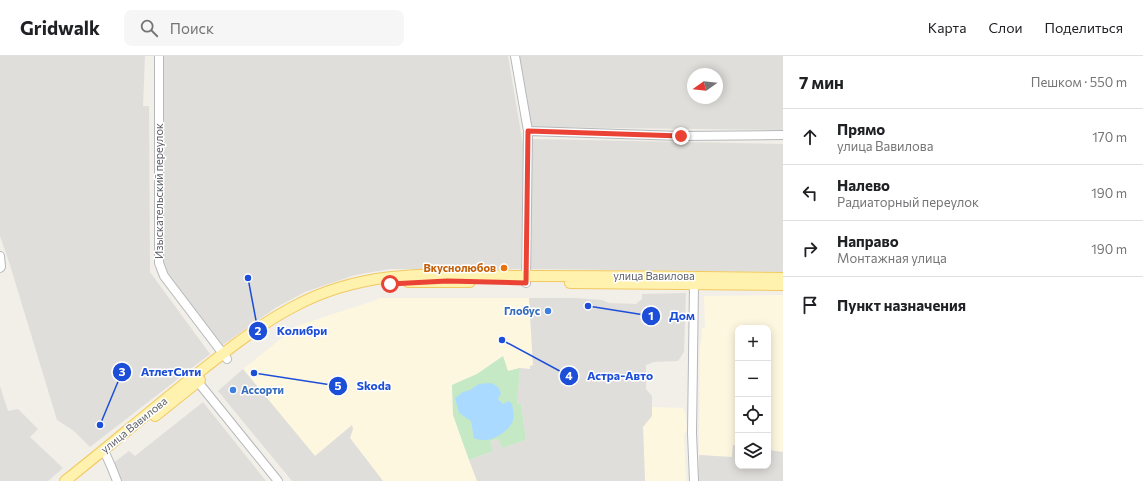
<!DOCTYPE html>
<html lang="ru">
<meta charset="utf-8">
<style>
:root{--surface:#fff;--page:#f6f6f6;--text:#202124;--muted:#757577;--line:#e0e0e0}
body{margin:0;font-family:Commissioner,sans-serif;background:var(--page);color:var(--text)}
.controls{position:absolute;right:12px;bottom:12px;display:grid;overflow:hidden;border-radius:8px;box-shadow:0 2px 10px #0003}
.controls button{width:36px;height:36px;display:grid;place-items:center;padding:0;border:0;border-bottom:1px solid var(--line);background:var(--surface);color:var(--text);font:20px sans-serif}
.compass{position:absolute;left:687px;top:12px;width:36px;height:36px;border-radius:50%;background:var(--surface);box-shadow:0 2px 10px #0003;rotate:255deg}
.stop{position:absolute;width:12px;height:12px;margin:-9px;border:3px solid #ea4335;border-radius:50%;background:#fff}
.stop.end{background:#ea4335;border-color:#fff;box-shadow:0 1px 4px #0008}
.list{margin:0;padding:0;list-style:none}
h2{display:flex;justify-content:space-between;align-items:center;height:52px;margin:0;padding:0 16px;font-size:17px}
h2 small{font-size:13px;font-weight:400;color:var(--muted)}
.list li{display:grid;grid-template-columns:26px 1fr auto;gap:12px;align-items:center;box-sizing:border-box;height:56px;padding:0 16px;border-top:1px solid var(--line)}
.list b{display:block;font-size:15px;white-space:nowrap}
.list p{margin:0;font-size:13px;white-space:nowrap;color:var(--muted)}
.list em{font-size:13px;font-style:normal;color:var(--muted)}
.icon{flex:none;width:22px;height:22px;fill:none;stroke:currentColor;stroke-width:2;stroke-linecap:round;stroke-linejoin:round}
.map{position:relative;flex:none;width:783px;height:425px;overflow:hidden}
header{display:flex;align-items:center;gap:24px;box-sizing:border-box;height:56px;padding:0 20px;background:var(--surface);border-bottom:1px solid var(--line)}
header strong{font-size:19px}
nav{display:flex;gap:22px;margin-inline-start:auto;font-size:14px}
.search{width:280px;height:36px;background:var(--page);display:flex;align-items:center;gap:10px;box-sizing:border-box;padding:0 14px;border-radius:8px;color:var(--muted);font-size:15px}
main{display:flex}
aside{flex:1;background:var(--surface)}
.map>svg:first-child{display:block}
.commercial{fill:#fef7e0}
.industrial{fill:#e0deda;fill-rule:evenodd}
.green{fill:#c5e8c5}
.water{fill:#aadaff}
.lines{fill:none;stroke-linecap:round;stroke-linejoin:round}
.minor-casing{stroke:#b5b8bc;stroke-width:10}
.major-casing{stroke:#f2c960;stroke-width:12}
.minor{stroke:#fff;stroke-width:8}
.major{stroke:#fff2af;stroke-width:10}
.route{stroke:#ea4335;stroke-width:5}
.food-dot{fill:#e8710a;stroke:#fff;stroke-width:1.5}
.shop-dot{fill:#3f7fe0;stroke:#fff;stroke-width:1.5}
.labels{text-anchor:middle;stroke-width:3;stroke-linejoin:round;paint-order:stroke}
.street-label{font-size:11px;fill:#5f6368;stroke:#fff}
.food-label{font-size:11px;font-weight:bold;fill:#c56008;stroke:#fff;text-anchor:end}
.shop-label{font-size:11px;font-weight:bold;fill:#366cbe;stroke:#fff;text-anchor:end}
.leader{fill:none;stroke:#1d4ed8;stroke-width:1.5}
.callout-dot{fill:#1d4ed8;stroke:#fff;stroke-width:1.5}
.mark-label{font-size:12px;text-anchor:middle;font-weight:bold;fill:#fff}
.callout-label{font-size:12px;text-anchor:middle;font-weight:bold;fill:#1d4ed8;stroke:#fff;stroke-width:3;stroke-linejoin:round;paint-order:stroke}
</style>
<header>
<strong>Gridwalk</strong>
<div class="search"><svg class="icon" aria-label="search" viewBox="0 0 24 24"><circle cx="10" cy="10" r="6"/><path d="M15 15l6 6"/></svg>Поиск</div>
<nav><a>Карта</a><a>Слои</a><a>Поделиться</a></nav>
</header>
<main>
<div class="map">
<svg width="783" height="425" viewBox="0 0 783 425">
<rect width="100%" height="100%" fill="#f1efe8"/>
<path class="commercial" d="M 783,239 L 783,396 L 768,394 L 768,272 L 738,272 L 738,390 L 733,389 L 732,401 L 699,399 L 700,289 L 702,281 L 702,272 L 705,272 L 704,240 Z
M 378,242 L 529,242 L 533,310 L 530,313 L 520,312 L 508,315 L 503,300 L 477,318 L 452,329 L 453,359 L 477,425 L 383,425 L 350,382 L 353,373 L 315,400 L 243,313 L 297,270 L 342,255 L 377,244 Z
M 652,351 L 683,352 L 685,356 L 687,374 L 684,379 L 686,425 L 645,425 L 643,371 L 652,360 Z"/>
<path class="industrial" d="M 0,0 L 145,0 L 143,50 L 149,50 L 150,216 L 210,298 L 90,391 L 74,375 L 57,364 L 10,209 L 0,180 Z
M 162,0 L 508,0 L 523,89 L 521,213 L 390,213 L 355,219 L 305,236 L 275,252 L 220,291 L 163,214 Z
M 517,0 L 783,0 L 783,74 L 529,71 ZM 693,18 L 717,18 L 717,42 L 693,42 Z
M 532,83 L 783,88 L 783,216 L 530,213 Z
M 686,237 L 684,296 L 678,305 L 654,306 L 646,309 L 646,333 L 652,340 L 652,360 L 643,371 L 645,425 L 477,425 L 469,404 L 493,395 L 490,385 L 498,383 L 502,392 L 526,384 L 521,348 L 517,348 L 520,312 L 530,313 L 530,310 L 533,309 L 529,242 L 575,242 L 602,244 L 609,247 L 636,248 L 642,243 L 642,238 Z
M 243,313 L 315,400 L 352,369 L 353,373 L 350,382 L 383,425 L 292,425 L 218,335 Z
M 0,330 L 8,355 L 18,353 L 38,373 L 30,381 L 63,412 L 48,425 L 0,425 Z
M 203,346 L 266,425 L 119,425 L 112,408 L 129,395 L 135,400 Z
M 733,389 L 738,390 L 738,410 L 768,410 L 768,394 L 783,396 L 783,425 L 698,425 L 699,399 L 732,401 Z"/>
<path class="green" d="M 503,300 L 508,315 L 520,312 L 517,348 L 521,348 L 526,384 L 502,392 L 498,383 L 490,385 L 493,395 L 469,404 L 453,359 L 452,329 L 477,318 Z"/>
<path class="water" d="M 491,327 L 498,331 L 501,337 L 498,343 L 503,348 L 509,345 L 512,348 C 513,354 515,361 512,367 C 507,376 493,385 483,384 C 480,384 476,383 474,382 L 471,365 L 459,357 L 455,342 L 463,336 L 470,334 L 479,328 Z"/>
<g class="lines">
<g class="minor-casing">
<path id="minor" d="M 159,0 L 159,207 L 164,220 L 227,303
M 515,0 L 528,75 L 526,227
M 528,75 L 681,80 L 783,79
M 0,200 L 1,211 L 0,212
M 694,228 L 692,377 L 694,425
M 198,326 L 278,425
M 106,399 L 111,410 L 117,425"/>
</g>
<g class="major-casing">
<path id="major" d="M 408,226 L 470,226
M 570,227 L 783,229
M 155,360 L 200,324
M 65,425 C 108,391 150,355 193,321 C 225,296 257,270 293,251 C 372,208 449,220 535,220 C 618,220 700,221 783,222"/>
</g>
<use href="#minor" class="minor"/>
<use href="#major" class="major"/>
</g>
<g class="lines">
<path class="route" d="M 390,228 L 447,225 L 526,227 L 528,75 L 681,80"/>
</g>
<circle class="food-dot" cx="504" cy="212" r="4"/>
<g class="shop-dot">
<circle cx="548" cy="255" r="4"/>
<circle cx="233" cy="334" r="4"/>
</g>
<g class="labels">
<g class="street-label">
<text transform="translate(159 135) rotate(-90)" y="4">Изыскательский переулок</text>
<text x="654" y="224">улица Вавилова</text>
<text transform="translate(134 369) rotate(-39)" y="4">улица Вавилова</text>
</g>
<g class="food-label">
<text x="496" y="216">Вкуснолюбов</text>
</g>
<g class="shop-label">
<text x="540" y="259">Глобус</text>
<text x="241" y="338" text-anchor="start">Ассорти</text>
</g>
</g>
<path class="leader" d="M588 250L651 260M248 222L258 275M100 369L122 316M502 284L569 320M254 317L338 330"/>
<g class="callout-dot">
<circle cx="588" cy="250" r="4"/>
<circle cx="248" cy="222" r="4"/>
<circle cx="100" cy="369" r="4"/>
<circle cx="502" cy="284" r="4"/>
<circle cx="254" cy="317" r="4"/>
<circle cx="651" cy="260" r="10"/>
<circle cx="258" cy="275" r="10"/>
<circle cx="122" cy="316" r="10"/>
<circle cx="569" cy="320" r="10"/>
<circle cx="338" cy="330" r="10"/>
</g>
<g class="mark-label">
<text x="651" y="264">1</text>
<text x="258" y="279">2</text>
<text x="122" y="320">3</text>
<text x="569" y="324">4</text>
<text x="338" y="334">5</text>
</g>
<g class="callout-label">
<text x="682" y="264">Дом</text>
<text x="302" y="279">Колибри</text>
<text x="171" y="320">АтлетСити</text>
<text x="620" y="324">Астра-Авто</text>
<text x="374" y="334">Skoda</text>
</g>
</svg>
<div class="controls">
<button>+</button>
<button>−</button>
<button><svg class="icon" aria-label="locate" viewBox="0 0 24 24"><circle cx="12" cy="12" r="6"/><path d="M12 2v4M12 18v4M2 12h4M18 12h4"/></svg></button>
<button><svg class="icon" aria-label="layers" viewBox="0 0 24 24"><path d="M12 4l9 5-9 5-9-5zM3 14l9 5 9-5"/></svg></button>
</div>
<svg class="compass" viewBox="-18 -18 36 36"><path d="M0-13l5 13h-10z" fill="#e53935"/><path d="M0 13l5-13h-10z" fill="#757577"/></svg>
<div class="stop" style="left:390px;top:228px"></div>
<div class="stop end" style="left:681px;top:80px"></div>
</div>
<aside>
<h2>7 мин<small>Пешком · 550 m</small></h2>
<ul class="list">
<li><svg class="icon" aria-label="ahead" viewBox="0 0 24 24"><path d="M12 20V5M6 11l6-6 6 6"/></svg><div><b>Прямо</b><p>улица Вавилова</p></div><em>170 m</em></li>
<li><svg class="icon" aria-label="left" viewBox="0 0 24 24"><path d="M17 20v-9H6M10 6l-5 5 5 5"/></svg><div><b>Налево</b><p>Радиаторный переулок</p></div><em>190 m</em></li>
<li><svg class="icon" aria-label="right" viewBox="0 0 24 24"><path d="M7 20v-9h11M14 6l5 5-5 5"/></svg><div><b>Направо</b><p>Монтажная улица</p></div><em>190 m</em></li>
<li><svg class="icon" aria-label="arrive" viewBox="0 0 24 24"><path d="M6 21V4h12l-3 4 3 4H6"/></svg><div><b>Пункт назначения</b></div></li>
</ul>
</aside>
</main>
